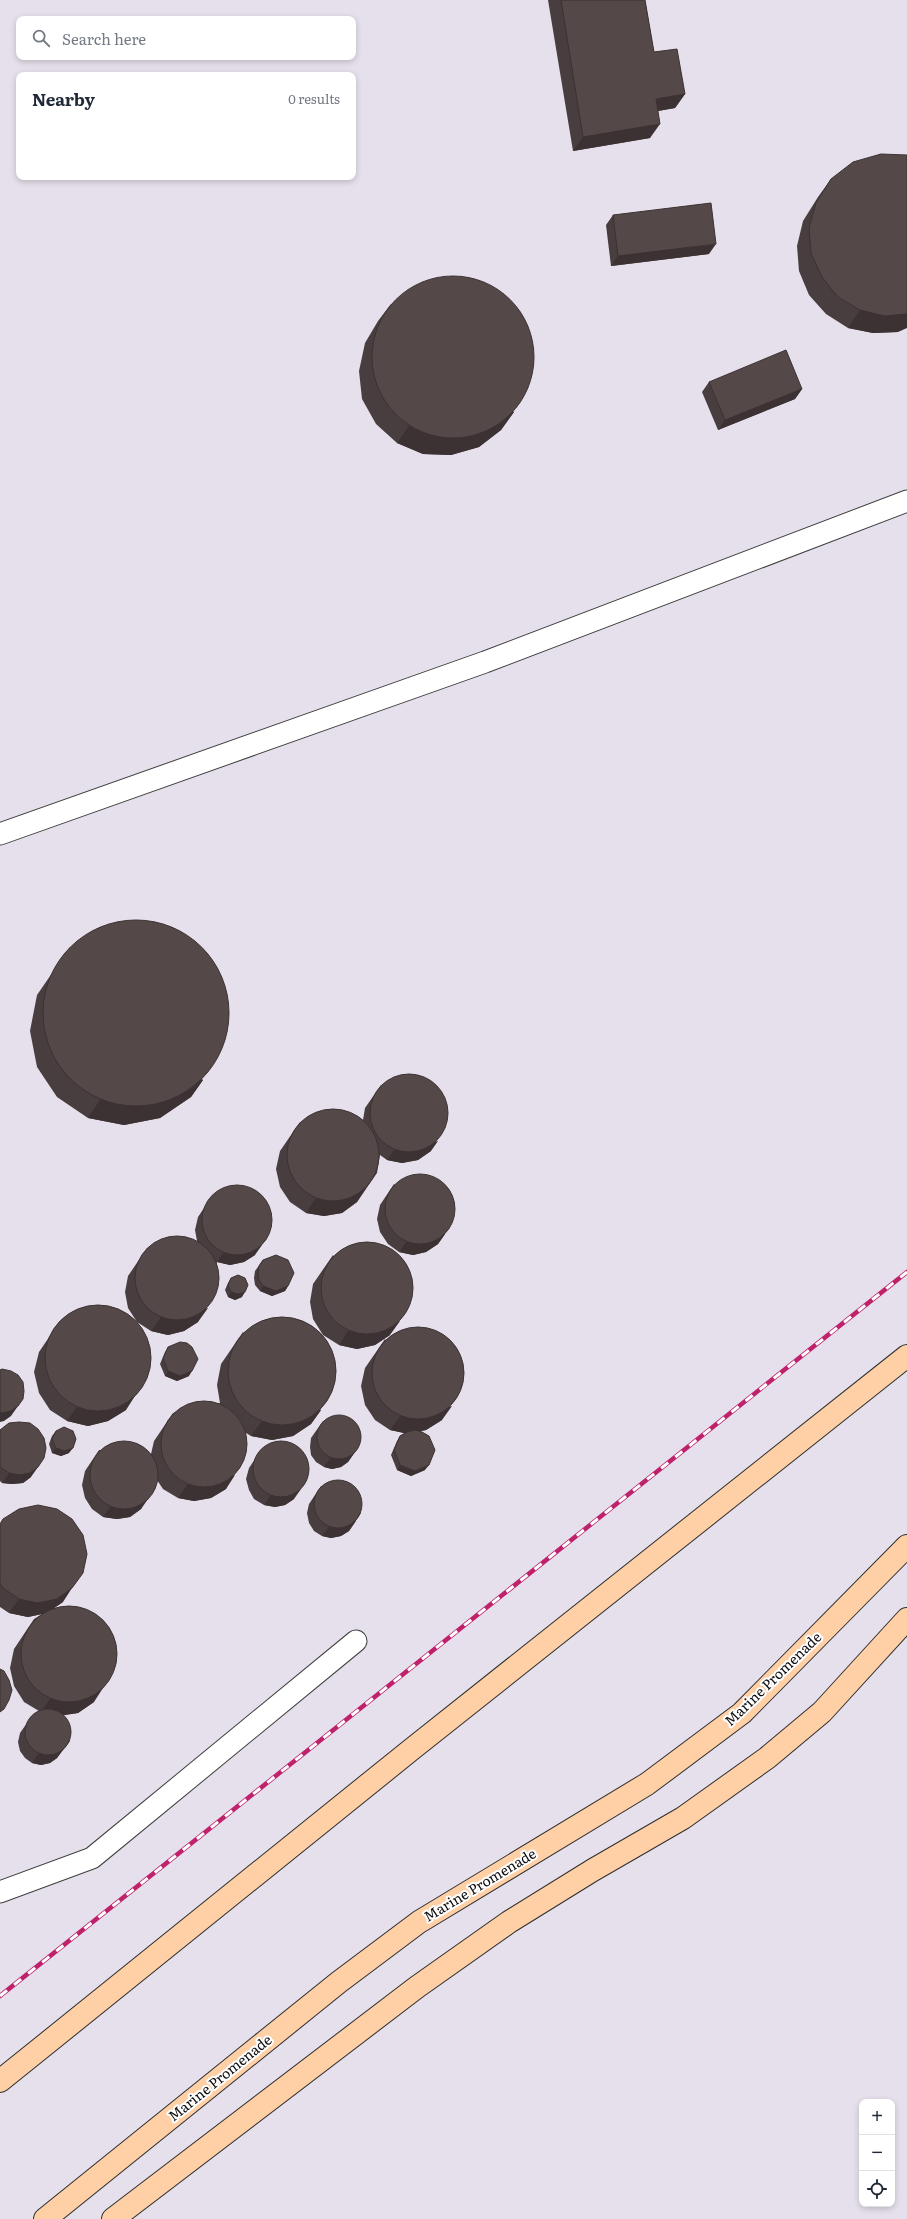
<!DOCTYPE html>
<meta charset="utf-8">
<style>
:root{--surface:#fff;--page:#f6f6f7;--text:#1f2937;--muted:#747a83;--line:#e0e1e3}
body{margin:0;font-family:Literata,serif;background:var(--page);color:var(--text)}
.controls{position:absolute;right:12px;bottom:12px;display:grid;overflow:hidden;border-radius:8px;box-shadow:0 2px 6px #0003}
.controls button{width:36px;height:36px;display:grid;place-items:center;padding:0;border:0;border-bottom:1px solid var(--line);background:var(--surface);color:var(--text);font:20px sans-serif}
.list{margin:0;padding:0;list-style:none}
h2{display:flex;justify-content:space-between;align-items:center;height:52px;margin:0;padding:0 16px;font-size:17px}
h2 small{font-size:13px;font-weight:400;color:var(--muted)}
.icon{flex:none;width:22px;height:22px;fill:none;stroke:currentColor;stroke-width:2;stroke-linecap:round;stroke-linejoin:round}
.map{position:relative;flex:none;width:907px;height:2219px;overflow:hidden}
.search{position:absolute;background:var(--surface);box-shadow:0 2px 6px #0003;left:16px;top:16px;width:340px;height:44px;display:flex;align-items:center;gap:10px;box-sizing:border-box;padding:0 14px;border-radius:8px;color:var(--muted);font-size:15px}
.panel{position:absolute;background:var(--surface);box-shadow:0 2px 6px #0003;left:16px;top:72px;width:340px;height:108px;border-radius:8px}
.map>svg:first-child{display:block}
.industrial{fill:#e5e0eb;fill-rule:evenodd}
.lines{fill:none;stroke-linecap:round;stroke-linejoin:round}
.lane-casing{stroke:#3f3f3f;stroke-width:23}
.secondary-casing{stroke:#2e2e2e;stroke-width:24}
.lane{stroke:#fff;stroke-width:21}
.secondary{stroke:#ffcfa6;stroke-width:22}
.rail-casing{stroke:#bf216b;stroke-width:4.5}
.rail{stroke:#fff;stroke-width:3;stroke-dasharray:9;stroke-linecap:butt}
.wall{fill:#493e3f}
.shaded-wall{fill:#3c3233}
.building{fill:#554849;stroke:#3c3233}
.labels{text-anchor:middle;stroke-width:4;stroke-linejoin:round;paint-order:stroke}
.street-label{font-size:14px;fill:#0c0c0c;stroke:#fff}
</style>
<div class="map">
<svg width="907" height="2219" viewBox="0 0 907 2219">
<rect width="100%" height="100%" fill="#fff3eb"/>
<path class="industrial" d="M 0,0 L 907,0 L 907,2219 L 0,2219 ZM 19,19 L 353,19 L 353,57 L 19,57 ZM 19,75 L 353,75 L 353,177 L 19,177 ZM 862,2102 L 892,2102 L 892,2204 L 862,2204 Z"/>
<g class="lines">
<g class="lane-casing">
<path id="lane" d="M 0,834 L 485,662 L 907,501
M 0,1892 L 92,1858 L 356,1641"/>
</g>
<g class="secondary-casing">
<path id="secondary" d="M 0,2081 L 412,1749 L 907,1356
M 45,2219 L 339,1982 L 419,1922 L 647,1784 L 742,1713 L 907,1546
M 113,2219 L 417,1987 L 509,1922 L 593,1870 L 683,1818 L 767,1758 L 822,1712 L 907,1619"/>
</g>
<use href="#lane" class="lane"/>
<use href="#secondary" class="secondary"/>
<g class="rail-casing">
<path id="rail" d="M 0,1996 L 907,1272"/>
</g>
<use href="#rail" class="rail"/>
</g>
<path class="wall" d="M 548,0 L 645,0 L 654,52 L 685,94 L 675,108 L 658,111 L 650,138 L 573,151 Z
M 831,179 L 898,332 L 873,333 L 848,328 L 826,314 L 809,295 L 799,271 L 797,246 L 803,221 L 818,197 Z
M 613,215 L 709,254 L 611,266 L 606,225 Z
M 391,304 L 514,412 L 501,430 L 479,447 L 451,455 L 423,454 L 397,443 L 376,424 L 362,399 L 359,371 L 365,343 L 378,321 Z
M 709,382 L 802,389 L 795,399 L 718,430 L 702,392 Z
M 70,947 L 203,1080 L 191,1097 L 160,1118 L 124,1125 L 88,1118 L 57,1097 L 37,1067 L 30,1031 L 37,995 Z
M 381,1085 L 431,1151 L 418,1160 L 402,1163 L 387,1160 L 380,1155 L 377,1173 L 357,1202 L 342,1213 L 324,1216 L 306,1213 L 290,1202 L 280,1187 L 276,1169 L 280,1151 L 300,1122 L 363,1120 L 365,1108 Z
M 394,1184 L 445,1234 L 438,1244 L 426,1252 L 413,1255 L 399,1252 L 388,1244 L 380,1232 L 377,1219 L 380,1205 Z
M 212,1196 L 255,1255 L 244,1262 L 230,1265 L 217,1262 L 198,1322 L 184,1331 L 168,1335 L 151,1331 L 137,1322 L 128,1308 L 125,1292 L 128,1276 L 147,1248 L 197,1241 L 195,1230 L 198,1217 Z
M 333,1255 L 390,1335 L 375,1345 L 357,1349 L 339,1345 L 323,1335 L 313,1319 L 310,1302 L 313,1284 Z
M 263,1260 L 288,1286 L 285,1291 L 272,1296 L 260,1291 L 255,1285 L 254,1278 L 255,1271 Z
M 231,1278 L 242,1297 L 235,1300 L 228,1297 L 225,1290 L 228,1283 Z
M 60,1321 L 126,1410 L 108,1421 L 88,1426 L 67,1421 L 50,1410 L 39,1393 L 34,1372 L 39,1352 Z
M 243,1332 L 321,1410 L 311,1424 L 293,1436 L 272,1440 L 251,1436 L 246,1433 L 226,1489 L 211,1498 L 194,1501 L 178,1498 L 163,1489 L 157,1480 L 141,1509 L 130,1517 L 117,1519 L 103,1517 L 92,1509 L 85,1498 L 82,1485 L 85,1471 L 99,1450 L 151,1454 L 154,1441 L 173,1413 L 220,1403 L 217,1385 L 221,1364 Z
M 385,1339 L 442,1420 L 426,1430 L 420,1431 L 425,1470 L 411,1476 L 397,1470 L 391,1455 L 397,1441 L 400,1436 L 405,1433 L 390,1430 L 375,1420 L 365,1405 L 361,1386 L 365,1368 Z
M 168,1347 L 189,1376 L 177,1381 L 165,1376 L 160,1364 L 165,1352 Z
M 323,1421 L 355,1452 L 348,1462 L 341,1467 L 332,1469 L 324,1467 L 316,1462 L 311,1455 L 310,1447 L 311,1438 Z
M 0,1430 L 31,1477 L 23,1483 L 12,1484 L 2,1483 L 0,1481 Z
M 56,1431 L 69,1453 L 61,1456 L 52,1453 L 49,1444 L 52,1436 Z
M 261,1450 L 294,1499 L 285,1505 L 275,1507 L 264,1505 L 254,1499 L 249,1490 L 246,1479 L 249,1468 Z
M 321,1486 L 361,1513 L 349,1531 L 341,1536 L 331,1538 L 322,1536 L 314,1531 L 309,1523 L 307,1513 L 309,1504 Z
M 0,1524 L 63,1602 L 54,1608 L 94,1702 L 78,1713 L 63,1715 L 70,1741 L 57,1758 L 50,1763 L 41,1765 L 32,1763 L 25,1758 L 20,1751 L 18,1742 L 20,1733 L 32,1716 L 39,1711 L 24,1702 L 14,1686 L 10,1668 L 14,1649 L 34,1619 L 42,1614 L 28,1617 L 9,1613 L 0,1607 Z"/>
<path class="shaded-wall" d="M 685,94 L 675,108 L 646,113 L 656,99 Z
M 660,124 L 650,138 L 573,151 L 583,137 Z
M 716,244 L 709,254 L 611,266 L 618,256 Z
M 860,310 L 907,314 L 907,328 L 898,332 L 873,333 L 848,328 Z
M 802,389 L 795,399 L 718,430 L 725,420 Z
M 514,412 L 501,430 L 479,447 L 451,455 L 423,454 L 397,443 L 409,426 Z
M 203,1080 L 191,1097 L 160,1118 L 124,1125 L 88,1118 L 100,1100 Z
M 438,1141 L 431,1151 L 418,1160 L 402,1163 L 387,1160 L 394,1150 Z
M 366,1188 L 357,1202 L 342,1213 L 324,1216 L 306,1213 L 315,1199 Z
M 445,1234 L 438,1244 L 426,1252 L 413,1255 L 399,1252 L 406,1242 Z
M 262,1245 L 255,1255 L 244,1262 L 230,1265 L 217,1262 L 224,1252 Z
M 263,1286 L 288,1286 L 285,1291 L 272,1296 L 260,1291 Z
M 231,1292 L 245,1292 L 242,1297 L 235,1300 L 228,1297 Z
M 208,1308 L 198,1322 L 184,1331 L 168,1335 L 151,1331 L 161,1317 Z
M 400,1321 L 390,1335 L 375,1345 L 357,1349 L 339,1345 L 348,1331 Z
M 168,1371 L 192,1371 L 189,1376 L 177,1381 L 165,1376 Z
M 135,1396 L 126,1410 L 108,1421 L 88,1426 L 67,1421 L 77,1407 Z
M 18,1406 L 11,1416 L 4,1421 L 0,1422 L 0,1412 Z
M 452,1406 L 442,1420 L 426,1430 L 408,1434 L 390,1430 L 400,1416 Z
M 321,1410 L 311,1424 L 293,1436 L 272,1440 L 251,1436 L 261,1422 Z
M 56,1448 L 73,1448 L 69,1453 L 61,1456 L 52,1453 Z
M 355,1452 L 348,1462 L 341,1467 L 332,1469 L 324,1467 L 331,1457 Z
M 400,1465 L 429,1465 L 425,1470 L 411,1476 L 397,1470 Z
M 38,1467 L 31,1477 L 23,1483 L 12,1484 L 2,1483 L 9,1473 Z
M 235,1475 L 226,1489 L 211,1498 L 194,1501 L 178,1498 L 188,1484 Z
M 301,1489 L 294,1499 L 285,1505 L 275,1507 L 264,1505 L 271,1495 Z
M 148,1499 L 141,1509 L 130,1517 L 117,1519 L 103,1517 L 110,1507 Z
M 356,1521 L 349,1531 L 341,1536 L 331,1538 L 322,1536 L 329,1527 Z
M 72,1588 L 63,1602 L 47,1613 L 28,1617 L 9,1613 L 19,1599 Z
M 103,1688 L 94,1702 L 78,1713 L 59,1716 L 40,1713 L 50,1699 Z
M 64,1748 L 57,1758 L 50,1763 L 41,1765 L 32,1763 L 39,1753 Z"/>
<path class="building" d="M 561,0 L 645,0 L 654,52 L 677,49 L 685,94 L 656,99 L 660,124 L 583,137 Z
M 881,154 L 907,155 L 907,314 L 885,316 L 860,310 L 838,297 L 822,277 L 811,253 L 809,228 L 816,203 L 831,179 L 853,162 Z
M 711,203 L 716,244 L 618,256 L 613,215 Z
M372 357a81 81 0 1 1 162 0a81 81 0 1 1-162 0Z
M 786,350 L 802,389 L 725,420 L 709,382 Z
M43 1013a93 93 0 1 1 186 0a93 93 0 1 1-186 0Z
M370 1113a39 39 0 1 1 78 0a39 39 0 1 1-78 0Z
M287 1155a46 46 0 1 1 92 0a46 46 0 1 1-92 0Z
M385 1209a35 35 0 1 1 70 0a35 35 0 1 1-70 0Z
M202 1220a35 35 0 1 1 70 0a35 35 0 1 1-70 0Z
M135 1278a42 42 0 1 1 84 0a42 42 0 1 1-84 0Z
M321 1288a46 46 0 1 1 92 0a46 46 0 1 1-92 0Z
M 276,1255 L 288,1260 L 294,1273 L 288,1286 L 276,1291 L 263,1286 L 259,1280 L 258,1273 L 259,1266 L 263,1260 Z
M 238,1275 L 245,1278 L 248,1285 L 245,1292 L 238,1294 L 231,1292 L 228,1285 L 231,1278 Z
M45 1358a53 53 0 1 1 106 0a53 53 0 1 1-106 0Z
M228 1371a54 54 0 1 1 108 0a54 54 0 1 1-108 0Z
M372 1373a46 46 0 1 1 92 0a46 46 0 1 1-92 0Z
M 180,1342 L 187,1343 L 192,1347 L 198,1359 L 192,1371 L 180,1376 L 168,1371 L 163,1359 L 168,1347 Z
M 2,1369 L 11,1371 L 18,1375 L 23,1382 L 24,1391 L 23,1399 L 18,1406 L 11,1411 L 2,1413 L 0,1412 L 0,1370 Z
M161 1444a43 43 0 1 1 86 0a43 43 0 1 1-86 0Z
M317 1437a22 22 0 1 1 44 0a22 22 0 1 1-44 0Z
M 19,1422 L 30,1423 L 38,1429 L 44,1438 L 46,1448 L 44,1458 L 38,1467 L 30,1473 L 19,1475 L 9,1473 L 0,1467 L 0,1430 L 9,1423 Z
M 64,1427 L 73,1431 L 76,1439 L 73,1448 L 64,1451 L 56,1448 L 52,1439 L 56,1431 Z
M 415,1430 L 422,1432 L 429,1436 L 435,1450 L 429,1465 L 415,1471 L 400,1465 L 394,1450 L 400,1436 L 407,1432 Z
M90 1475a34 34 0 1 1 68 0a34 34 0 1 1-68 0Z
M253 1469a28 28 0 1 1 56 0a28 28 0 1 1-56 0Z
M314 1504a24 24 0 1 1 48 0a24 24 0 1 1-48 0Z
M 38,1505 L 57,1509 L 72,1519 L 83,1535 L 87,1554 L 83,1573 L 72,1588 L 57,1599 L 38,1603 L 19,1599 L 3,1588 L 0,1583 L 0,1524 L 3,1519 L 19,1509 Z
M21 1654a48 48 0 1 1 96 0a48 48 0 1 1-96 0Z
M 0,1669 L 4,1671 L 9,1680 L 12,1690 L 9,1700 L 4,1709 L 0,1712 Z
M25 1732a23 23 0 1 1 46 0a23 23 0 1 1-46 0Z"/>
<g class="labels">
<g class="street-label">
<text transform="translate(773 1679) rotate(-44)" y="5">Marine Promenade</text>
<text transform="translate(480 1885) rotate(-31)" y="5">Marine Promenade</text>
<text transform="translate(220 2078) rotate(-39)" y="5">Marine Promenade</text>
</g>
</g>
</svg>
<div class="controls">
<button>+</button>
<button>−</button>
<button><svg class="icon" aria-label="locate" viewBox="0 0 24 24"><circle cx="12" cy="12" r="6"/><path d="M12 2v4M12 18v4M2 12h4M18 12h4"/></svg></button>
</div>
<div class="search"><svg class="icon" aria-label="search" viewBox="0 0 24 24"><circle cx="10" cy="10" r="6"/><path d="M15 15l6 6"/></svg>Search here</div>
<section class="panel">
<h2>Nearby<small>0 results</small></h2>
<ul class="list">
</ul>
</section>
</div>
